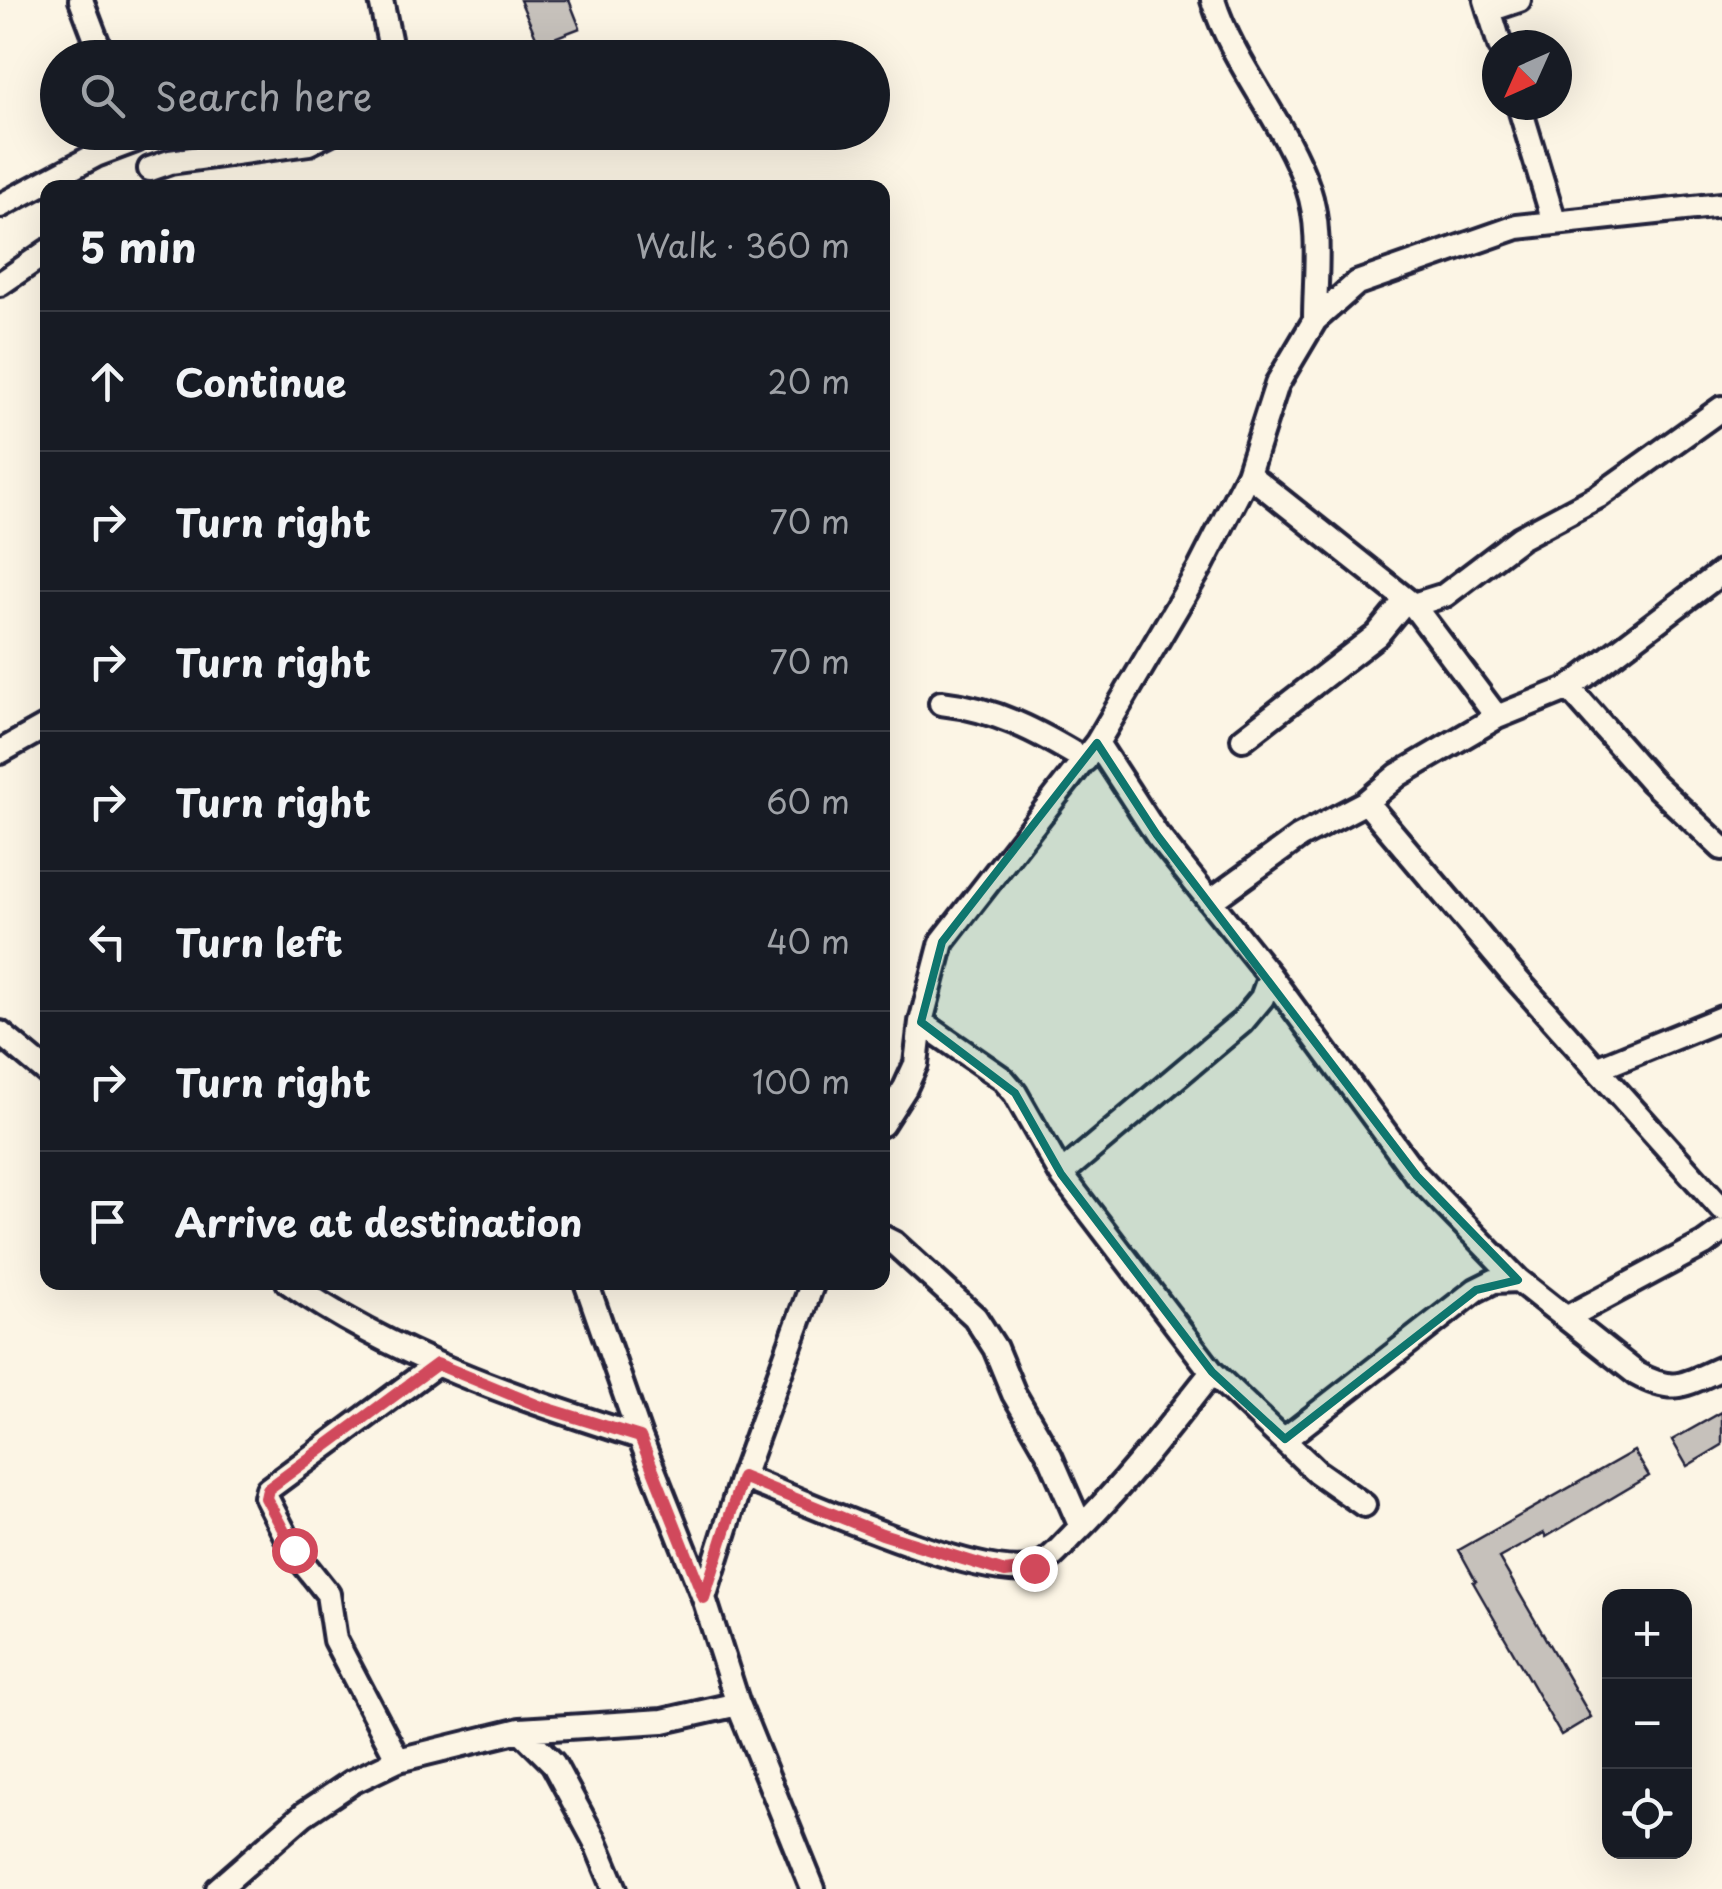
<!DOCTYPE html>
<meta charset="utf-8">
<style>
:root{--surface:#171b24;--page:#242831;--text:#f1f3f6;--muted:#9ea1a6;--line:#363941}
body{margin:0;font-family:"Playpen Sans",sans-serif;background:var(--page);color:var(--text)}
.controls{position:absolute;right:30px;bottom:30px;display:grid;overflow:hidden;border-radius:20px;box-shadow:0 10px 40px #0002}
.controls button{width:90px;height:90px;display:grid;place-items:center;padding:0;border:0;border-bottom:2px solid var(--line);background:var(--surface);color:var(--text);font:50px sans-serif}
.compass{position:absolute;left:1482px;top:30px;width:90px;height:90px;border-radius:50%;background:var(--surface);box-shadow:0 10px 40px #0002;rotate:225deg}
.stop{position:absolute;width:30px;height:30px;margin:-22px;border:8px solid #d1495b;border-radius:50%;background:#fff}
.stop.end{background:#d1495b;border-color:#fff;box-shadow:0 2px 10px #0008}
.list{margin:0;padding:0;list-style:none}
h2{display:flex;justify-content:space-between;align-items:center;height:130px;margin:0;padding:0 40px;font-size:42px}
h2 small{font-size:32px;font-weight:400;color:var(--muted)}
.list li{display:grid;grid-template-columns:65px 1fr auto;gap:30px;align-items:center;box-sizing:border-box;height:140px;padding:0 40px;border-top:2px solid var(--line)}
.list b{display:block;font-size:38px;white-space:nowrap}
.list em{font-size:32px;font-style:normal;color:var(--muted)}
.icon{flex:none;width:55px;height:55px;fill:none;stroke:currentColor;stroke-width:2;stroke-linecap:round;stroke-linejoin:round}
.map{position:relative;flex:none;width:1722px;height:1889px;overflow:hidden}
.search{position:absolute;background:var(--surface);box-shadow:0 10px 40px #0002;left:40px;top:40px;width:850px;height:110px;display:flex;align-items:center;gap:25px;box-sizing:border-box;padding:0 35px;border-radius:55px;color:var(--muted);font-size:38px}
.panel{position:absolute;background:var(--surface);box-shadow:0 10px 40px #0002;left:40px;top:180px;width:850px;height:1110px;border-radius:20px}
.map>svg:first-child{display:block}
.building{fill:#c6c1bb;stroke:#22223b;stroke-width:2.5}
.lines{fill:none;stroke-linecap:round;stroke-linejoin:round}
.minor-casing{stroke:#22223b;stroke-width:30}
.minor{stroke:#fcf5e5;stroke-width:22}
.route{stroke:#d1495b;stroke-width:12}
.marked{fill:#0f766e;fill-opacity:0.2;stroke:#0f766e;stroke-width:8;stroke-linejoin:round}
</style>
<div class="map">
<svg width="1722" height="1889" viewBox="0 0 1722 1889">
<rect width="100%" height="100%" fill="#fcf5e5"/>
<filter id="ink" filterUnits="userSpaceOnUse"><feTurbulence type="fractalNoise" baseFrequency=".01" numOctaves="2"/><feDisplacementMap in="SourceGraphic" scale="20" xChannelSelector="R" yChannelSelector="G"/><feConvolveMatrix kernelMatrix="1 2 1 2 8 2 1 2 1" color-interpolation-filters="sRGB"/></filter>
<g filter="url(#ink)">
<path class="building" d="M 520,0 L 569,0 L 580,28 L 539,44 Z
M 1722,1412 L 1722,1445 L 1687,1466 L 1672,1440 Z
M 1634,1451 L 1649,1476 L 1546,1537 L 1544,1533 L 1499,1558 L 1591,1717 L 1561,1735 L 1473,1582 L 1476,1581 L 1459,1550 Z"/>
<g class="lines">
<g class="minor-casing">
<path id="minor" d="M 81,0 L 103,58
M 381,0 L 389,39 L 388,58
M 1213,0 C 1234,67 1285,121 1308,188 C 1322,229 1315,277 1315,320
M 1486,0 L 1500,45
M 1489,10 L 1519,0
M 1519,105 L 1554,221
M 150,169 L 170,162 L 309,143 L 331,132
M 0,206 L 96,155 L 136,140
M 0,284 L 48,251
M 1248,474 L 1413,605 L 1445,595 L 1520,538 L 1599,496 L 1722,408
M 1413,605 L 1497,717
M 1569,688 L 1651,781 L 1722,848
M 941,703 C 996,709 1039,732 1085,760
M 1243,739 L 1377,635 L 1405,601
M 1097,743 L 1157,835 L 1270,976 L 1417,1176 L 1518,1280 L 1637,1374 C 1675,1395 1685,1384 1722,1368
M 0,752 L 48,725
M 1366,802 L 1511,973 L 1722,1209
M 1212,900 L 1299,837 L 1366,802 L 1398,775 L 1497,717 L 1569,688 L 1722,572
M 921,1022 L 1003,1079 L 1015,1093 L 1061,1174 L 1212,1372 L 1317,1472 L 1364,1505
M 0,1033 L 48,1073
M 1599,1068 L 1722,1018
M 882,1124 L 905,1088 L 916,1064 L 921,1022 L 942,942 L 1097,743 L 1200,568 L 1248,474 L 1277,384 L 1315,320 L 1357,283 L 1517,227 L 1722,205
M 1061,1174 L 1242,1022 L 1262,998 L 1270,976
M 882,1237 L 894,1243 L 975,1317 L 995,1348 L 1014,1394 L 1050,1456 L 1081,1527
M 288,1282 C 393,1356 519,1399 640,1437
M 586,1282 L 640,1437 L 704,1598 L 738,1704 L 813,1889
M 1566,1318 L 1704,1244 L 1722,1231
M 1285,1439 L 1476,1290 L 1494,1281 L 1518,1280
M 742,1477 C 798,1499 981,1582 1032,1568 C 1048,1564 1061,1547 1073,1535 C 1124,1485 1167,1429 1212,1372
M 704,1598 L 742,1477 L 813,1282
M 520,1730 L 553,1763 L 595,1841 L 615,1889
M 398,1760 L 335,1640 L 328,1594 L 293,1550 L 266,1497 L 268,1489 L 437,1364
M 218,1889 L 304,1814 L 352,1782 L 398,1760 L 520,1730 L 663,1721 L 738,1704"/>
</g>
<use href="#minor" class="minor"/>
</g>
</g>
<g class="lines" filter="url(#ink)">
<path class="route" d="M 294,1550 L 266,1498 L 268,1489 L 437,1364 L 539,1406 L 640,1437 L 704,1598 L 742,1477 L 882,1534 L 1005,1572 L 1034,1568"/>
</g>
<path class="marked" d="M 1097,743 L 1157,835 L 1417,1176 L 1518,1280 L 1476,1290 L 1285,1439 L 1212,1372 L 1061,1174 L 1015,1093 L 921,1022 L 942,942 Z"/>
</svg>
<div class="controls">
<button>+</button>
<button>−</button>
<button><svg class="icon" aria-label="locate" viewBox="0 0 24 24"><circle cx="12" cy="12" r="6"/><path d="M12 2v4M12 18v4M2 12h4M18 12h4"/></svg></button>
</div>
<svg class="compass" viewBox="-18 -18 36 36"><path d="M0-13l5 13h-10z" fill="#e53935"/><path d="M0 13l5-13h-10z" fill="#9ea1a6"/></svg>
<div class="stop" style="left:294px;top:1550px"></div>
<div class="stop end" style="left:1034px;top:1568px"></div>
<div class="search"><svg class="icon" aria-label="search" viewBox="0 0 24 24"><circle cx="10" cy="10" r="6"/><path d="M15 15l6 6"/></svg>Search here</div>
<section class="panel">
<h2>5 min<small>Walk · 360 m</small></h2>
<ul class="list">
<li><svg class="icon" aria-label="ahead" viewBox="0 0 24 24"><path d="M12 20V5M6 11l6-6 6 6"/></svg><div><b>Continue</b></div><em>20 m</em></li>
<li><svg class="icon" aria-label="right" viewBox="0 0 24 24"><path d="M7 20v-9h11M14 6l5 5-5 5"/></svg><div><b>Turn right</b></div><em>70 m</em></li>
<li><svg class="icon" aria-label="right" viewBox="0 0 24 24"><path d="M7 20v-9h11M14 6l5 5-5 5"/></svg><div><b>Turn right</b></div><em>70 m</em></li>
<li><svg class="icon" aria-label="right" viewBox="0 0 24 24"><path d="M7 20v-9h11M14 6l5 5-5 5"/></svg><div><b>Turn right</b></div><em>60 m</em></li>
<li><svg class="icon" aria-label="left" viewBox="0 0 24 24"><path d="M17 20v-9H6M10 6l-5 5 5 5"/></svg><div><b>Turn left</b></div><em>40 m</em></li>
<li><svg class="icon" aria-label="right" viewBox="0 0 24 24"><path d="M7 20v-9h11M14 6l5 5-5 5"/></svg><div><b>Turn right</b></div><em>100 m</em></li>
<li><svg class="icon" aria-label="arrive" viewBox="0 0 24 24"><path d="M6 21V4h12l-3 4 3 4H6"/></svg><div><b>Arrive at destination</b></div></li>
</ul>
</section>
</div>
